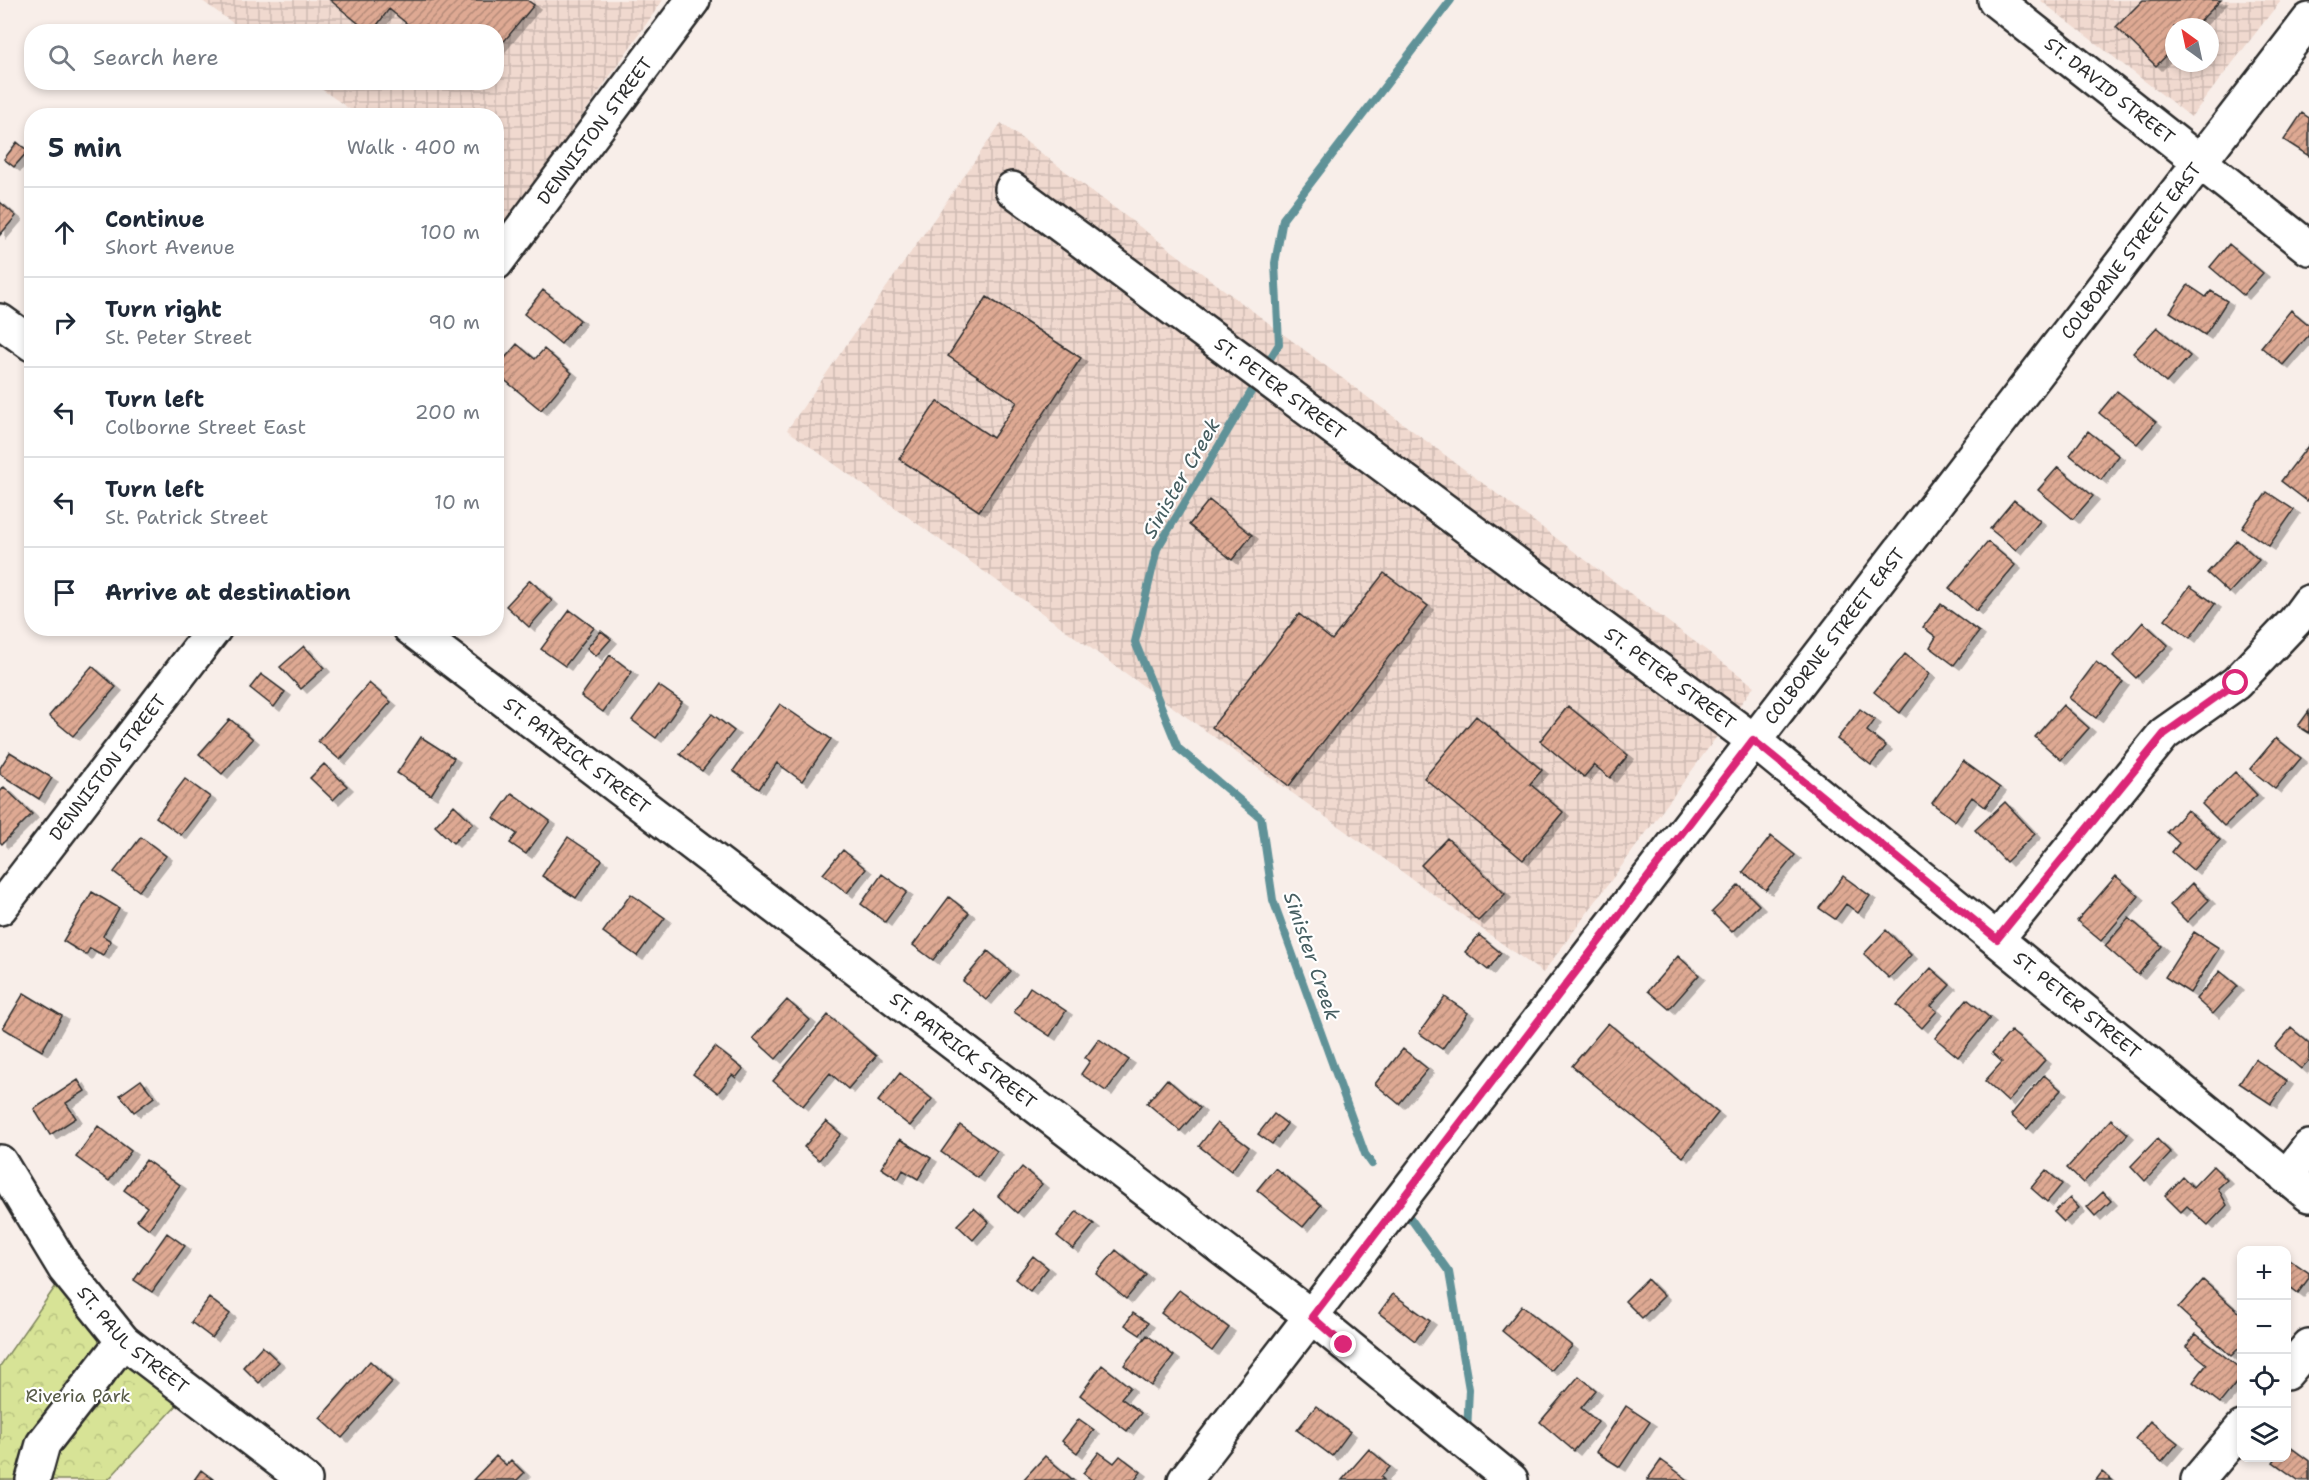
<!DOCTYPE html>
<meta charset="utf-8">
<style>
:root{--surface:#fff;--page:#f6f6f7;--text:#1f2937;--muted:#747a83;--line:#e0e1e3}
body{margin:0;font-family:"Shantell Sans",sans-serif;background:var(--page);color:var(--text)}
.controls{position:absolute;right:18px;bottom:18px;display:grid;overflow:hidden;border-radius:12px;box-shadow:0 3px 9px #0003}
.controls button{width:54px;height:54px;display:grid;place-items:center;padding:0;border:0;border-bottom:2px solid var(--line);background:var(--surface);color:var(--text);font:30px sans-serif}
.compass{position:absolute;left:2165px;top:18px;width:54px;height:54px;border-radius:50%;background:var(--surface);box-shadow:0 3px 9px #0003;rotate:327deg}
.stop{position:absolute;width:18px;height:18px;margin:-14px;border:4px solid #db2777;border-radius:50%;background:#fff}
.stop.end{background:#db2777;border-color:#fff;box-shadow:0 2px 6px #0008}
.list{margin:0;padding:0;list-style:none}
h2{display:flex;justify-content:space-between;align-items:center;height:78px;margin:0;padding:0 24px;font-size:26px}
h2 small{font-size:20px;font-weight:400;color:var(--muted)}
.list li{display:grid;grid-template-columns:39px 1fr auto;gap:18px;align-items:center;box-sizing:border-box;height:90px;padding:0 24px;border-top:2px solid var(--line)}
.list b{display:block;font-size:22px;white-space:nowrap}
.list p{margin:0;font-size:20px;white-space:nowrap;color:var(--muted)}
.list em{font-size:20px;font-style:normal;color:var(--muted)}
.icon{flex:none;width:33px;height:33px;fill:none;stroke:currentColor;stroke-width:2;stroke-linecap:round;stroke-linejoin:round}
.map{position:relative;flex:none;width:2309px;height:1480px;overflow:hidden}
.search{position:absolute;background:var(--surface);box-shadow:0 3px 9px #0003;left:24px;top:24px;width:480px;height:66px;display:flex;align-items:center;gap:15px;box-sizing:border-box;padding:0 21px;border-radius:24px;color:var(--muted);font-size:22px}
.panel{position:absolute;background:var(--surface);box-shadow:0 3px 9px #0003;left:24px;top:108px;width:480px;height:528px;border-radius:24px}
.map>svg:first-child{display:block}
.industrial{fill:url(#industrial-grid);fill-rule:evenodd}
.forest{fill:url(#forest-crowns);stroke:#818760;stroke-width:1.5}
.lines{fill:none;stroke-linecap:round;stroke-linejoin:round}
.stream{stroke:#619298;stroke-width:8}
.building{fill:url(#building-hatch);stroke:#2b2b2b;stroke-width:1.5;filter:url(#shadow)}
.minor-casing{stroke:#2b2b2b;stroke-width:38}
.major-casing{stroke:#2b2b2b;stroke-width:38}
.minor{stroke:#fff;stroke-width:33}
.major{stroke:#fff;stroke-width:33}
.route{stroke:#db2777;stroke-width:8}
.labels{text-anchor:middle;stroke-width:4.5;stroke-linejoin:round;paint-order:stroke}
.street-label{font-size:18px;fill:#2b2b2b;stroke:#fff}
.park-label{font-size:18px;fill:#565946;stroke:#fff}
.water-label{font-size:20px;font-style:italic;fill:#465e61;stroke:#fff}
</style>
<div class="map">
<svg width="2309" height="1480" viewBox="0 0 2309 1480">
<defs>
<pattern id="industrial-grid" width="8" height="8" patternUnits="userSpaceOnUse" patternTransform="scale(1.5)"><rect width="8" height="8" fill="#f0d9cf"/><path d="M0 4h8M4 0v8" fill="none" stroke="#cebab2"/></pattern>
<pattern id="forest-crowns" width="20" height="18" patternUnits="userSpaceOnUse" patternTransform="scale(1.5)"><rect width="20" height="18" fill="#d7e396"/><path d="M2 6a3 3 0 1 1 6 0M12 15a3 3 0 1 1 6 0" fill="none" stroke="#b9c381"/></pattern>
<pattern id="building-hatch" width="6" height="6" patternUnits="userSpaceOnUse" patternTransform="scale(1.5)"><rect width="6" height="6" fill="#dea993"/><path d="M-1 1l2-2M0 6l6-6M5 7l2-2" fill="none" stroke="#b48a78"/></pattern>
<filter id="shadow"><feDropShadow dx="6" dy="4" stdDeviation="0" flood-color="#0004"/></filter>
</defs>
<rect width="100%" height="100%" fill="#f8eee9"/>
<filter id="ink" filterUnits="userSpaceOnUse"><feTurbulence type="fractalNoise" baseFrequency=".0167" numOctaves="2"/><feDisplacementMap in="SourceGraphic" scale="12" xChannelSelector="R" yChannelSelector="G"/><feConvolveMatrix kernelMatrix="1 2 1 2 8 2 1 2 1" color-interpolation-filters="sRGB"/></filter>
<g filter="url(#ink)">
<path class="industrial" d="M 201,0 L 663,0 L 506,225 L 497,217 L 496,116 L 358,115 L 313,83 L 496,82 L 496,32 L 244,31 Z
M 2040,0 L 2281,0 L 2191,117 ZM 2174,27 L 2210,27 L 2210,63 L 2174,63 Z
M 1001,123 L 1754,686 L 1543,973 L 787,430 Z"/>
<path class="forest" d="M 67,1270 L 192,1389 L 108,1480 L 0,1480 L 0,1366 Z"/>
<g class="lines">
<path class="stream" d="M 1271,357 L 1279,344 L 1275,263 L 1283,219 L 1451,0
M 1251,392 L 1157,549 L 1135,642 L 1178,748 L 1261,818 L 1273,900 L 1365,1154 L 1372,1164
M 1403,1208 L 1449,1272 L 1469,1389 L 1467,1432"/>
</g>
<path class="building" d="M 330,0 L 527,0 L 534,5 L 496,51 L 496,32 L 417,32 L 389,9 L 372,32 L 369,32 Z
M 2143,0 L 2221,0 L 2194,27 L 2174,27 L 2174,48 L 2156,66 L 2116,27 Z
M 2302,113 L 2309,118 L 2309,156 L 2284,140 Z
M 17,142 L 28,151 L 14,167 L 4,159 Z
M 0,202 L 16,216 L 0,235 Z
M 2229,244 L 2263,273 L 2243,295 L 2210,267 Z
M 2188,285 L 2206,297 L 2211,291 L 2227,301 L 2205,335 L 2170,312 Z
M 543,290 L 580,320 L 561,344 L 524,314 Z
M 987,297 L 1081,358 L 979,511 L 899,459 L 937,401 L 993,438 L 1017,402 L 948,356 Z
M 2291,310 L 2309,325 L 2309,335 L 2283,365 L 2261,347 Z
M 2157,327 L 2190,356 L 2166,383 L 2133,353 Z
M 517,344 L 535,359 L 544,349 L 572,373 L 541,410 L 496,373 L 496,368 Z
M 2117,391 L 2156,422 L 2137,444 L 2099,413 Z
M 2088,431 L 2119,456 L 2101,480 L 2070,455 Z
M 2308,446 L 2309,498 L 2307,501 L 2281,481 Z
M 2058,467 L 2093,496 L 2073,519 L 2038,490 Z
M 2267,492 L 2294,510 L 2269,546 L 2242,528 Z
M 1209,500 L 1252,535 L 1232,560 L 1189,525 Z
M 2014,500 L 2040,521 L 2016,550 L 1990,529 Z
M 2237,540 L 2259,560 L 2229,593 L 2207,573 Z
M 1988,542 L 2015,565 L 1976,611 L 1949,588 Z
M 1384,573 L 1428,606 L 1289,786 L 1212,727 L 1299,614 L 1332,640 Z
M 530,580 L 552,601 L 529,627 L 506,606 Z
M 2190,586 L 2215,604 L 2190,638 L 2165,619 Z
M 1941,604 L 1979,632 L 1954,665 L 1930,647 L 1936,637 L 1923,627 Z
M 570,610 L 594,628 L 565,666 L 541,649 Z
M 2143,622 L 2168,645 L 2136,678 L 2113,656 Z
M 601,631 L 611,639 L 596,656 L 587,648 Z
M 304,646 L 324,668 L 301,689 L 280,667 Z
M 1905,654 L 1930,674 L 1900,713 L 1874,692 Z
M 610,655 L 632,672 L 603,712 L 581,696 Z
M 2096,662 L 2123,682 L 2096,718 L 2069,698 Z
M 92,666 L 116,687 L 73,736 L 49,716 Z
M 261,674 L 285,692 L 274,707 L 250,688 Z
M 369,683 L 391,702 L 340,760 L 318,741 Z
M 658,685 L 682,702 L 656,738 L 632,720 Z
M 780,704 L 831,739 L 802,781 L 777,763 L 759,789 L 733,771 Z
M 2063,705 L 2089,728 L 2061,760 L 2035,737 Z
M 1568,706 L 1628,755 L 1610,778 L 1594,765 L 1584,777 L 1540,741 Z
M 1860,709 L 1875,720 L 1867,731 L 1886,746 L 1871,765 L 1837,739 Z
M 2309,711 L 2309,733 L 2298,726 Z
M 712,714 L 734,731 L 702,771 L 680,754 Z
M 1476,716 L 1542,770 L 1530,784 L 1563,812 L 1523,860 L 1424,778 Z
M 230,719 L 253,739 L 222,774 L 199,754 Z
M 421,737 L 454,758 L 431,795 L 397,773 Z
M 2276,738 L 2301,758 L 2275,789 L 2250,769 Z
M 10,752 L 52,778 L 39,799 L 0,774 L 0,768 Z
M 1963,761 L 2000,788 L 1985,807 L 1972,797 L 1955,821 L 1932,803 Z
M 324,764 L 347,786 L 333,800 L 310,778 Z
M 2235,772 L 2257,795 L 2224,826 L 2202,804 Z
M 185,779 L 210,797 L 181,835 L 156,817 Z
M 4,787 L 32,814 L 2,844 L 0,842 L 0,792 Z
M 512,793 L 550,821 L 526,854 L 510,843 L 517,834 L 494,818 Z
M 2005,802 L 2035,834 L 2006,862 L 1975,830 Z
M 454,805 L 473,823 L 453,843 L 435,826 Z
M 2187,810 L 2220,840 L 2193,870 L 2172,852 L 2179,843 L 2167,832 Z
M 1771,836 L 1795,855 L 1766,890 L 1743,872 Z
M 141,837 L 166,856 L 139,891 L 114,872 Z
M 568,837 L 602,860 L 576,898 L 542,876 Z
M 1447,838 L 1505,894 L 1478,921 L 1421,865 Z
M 843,850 L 866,869 L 847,893 L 823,874 Z
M 882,874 L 907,892 L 885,922 L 861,904 Z
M 1843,876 L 1870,896 L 1858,913 L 1846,904 L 1835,919 L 1819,908 Z
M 2116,876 L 2139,896 L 2101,941 L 2077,921 Z
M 2192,883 L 2209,900 L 2187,922 L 2170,905 Z
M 1739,885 L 1759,905 L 1732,932 L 1712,912 Z
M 92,892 L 119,908 L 103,936 L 111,941 L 103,955 L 90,948 L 86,955 L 63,941 Z
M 631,894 L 665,918 L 637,956 L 603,932 Z
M 949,897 L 969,913 L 933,960 L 913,945 Z
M 2129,918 L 2162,946 L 2138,975 L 2105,946 Z
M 1886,930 L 1911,955 L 1889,978 L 1864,954 Z
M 2194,932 L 2219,948 L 2190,993 L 2165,977 Z
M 1479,935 L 1501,953 L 1488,970 L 1465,952 Z
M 988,951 L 1011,971 L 986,1000 L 963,981 Z
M 1678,956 L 1699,975 L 1669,1009 L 1648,991 Z
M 1931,968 L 1950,985 L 1931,1006 L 1937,1011 L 1922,1028 L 1897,1005 Z
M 2220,971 L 2238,986 L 2213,1014 L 2196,999 Z
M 1030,987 L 1066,1011 L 1050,1036 L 1014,1012 Z
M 24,993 L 62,1016 L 42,1051 L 3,1028 Z
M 1445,997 L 1468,1013 L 1442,1049 L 1419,1033 Z
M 1967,999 L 1990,1018 L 1958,1057 L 1935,1038 Z
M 787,1000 L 810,1020 L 776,1059 L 753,1038 Z
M 828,1015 L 876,1056 L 848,1089 L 830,1073 L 803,1106 L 773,1081 Z
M 1608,1023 L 1718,1113 L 1683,1157 L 1572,1066 Z
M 2291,1028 L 2309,1043 L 2309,1060 L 2301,1069 L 2275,1047 Z
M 2011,1031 L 2045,1060 L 2008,1102 L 1985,1081 L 2002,1062 L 1992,1053 Z
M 1099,1039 L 1129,1060 L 1106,1091 L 1081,1074 L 1090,1061 L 1085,1058 Z
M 715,1047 L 743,1069 L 736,1078 L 732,1075 L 718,1093 L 693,1074 Z
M 1403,1049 L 1428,1069 L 1399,1104 L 1375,1084 Z
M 2255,1059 L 2287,1081 L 2271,1104 L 2239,1083 Z
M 900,1073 L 932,1099 L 910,1126 L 878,1101 Z
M 2044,1075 L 2061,1090 L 2027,1129 L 2011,1115 Z
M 1167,1079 L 1200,1108 L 1180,1131 L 1147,1103 Z
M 78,1080 L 85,1091 L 66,1103 L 76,1118 L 50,1135 L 34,1109 Z
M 141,1080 L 154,1097 L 134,1112 L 120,1095 Z
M 1274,1114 L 1287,1124 L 1272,1144 L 1258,1134 Z
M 2111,1119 L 2128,1134 L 2083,1183 L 2067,1168 Z
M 826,1121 L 841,1134 L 819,1160 L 804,1147 Z
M 1217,1123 L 1249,1147 L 1231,1171 L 1199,1146 Z
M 960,1125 L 997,1151 L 978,1178 L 941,1152 Z
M 98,1126 L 131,1151 L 109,1181 L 76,1157 Z
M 900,1139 L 931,1158 L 918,1179 L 903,1170 L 898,1179 L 881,1168 Z
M 2157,1139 L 2171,1153 L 2145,1181 L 2131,1166 Z
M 146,1160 L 180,1185 L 149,1229 L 137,1220 L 147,1207 L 124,1190 Z
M 2213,1166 L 2227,1180 L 2218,1188 L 2227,1205 L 2208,1225 L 2187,1206 L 2181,1212 L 2165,1196 L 2183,1177 L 2193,1187 Z
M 1022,1167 L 1042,1184 L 1017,1213 L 998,1196 Z
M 1275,1168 L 1321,1205 L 1303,1227 L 1257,1190 Z
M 2046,1170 L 2062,1184 L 2047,1202 L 2031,1188 Z
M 2103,1192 L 2111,1201 L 2095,1216 L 2087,1207 Z
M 2070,1198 L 2079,1208 L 2064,1222 L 2054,1212 Z
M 974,1208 L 989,1222 L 973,1240 L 957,1225 Z
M 1077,1211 L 1094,1224 L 1073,1249 L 1057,1236 Z
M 167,1233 L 185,1246 L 152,1292 L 134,1280 Z
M 1116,1250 L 1146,1275 L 1126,1299 L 1096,1274 Z
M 1033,1256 L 1048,1268 L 1030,1291 L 1015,1279 Z
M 2286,1257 L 2309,1273 L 2309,1278 L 2298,1293 L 2286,1284 Z
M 1647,1279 L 1664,1296 L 1642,1318 L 1625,1301 Z
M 2203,1280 L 2242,1315 L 2242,1345 L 2231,1356 L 2178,1308 Z
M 1179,1290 L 1229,1328 L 1212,1351 L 1161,1313 Z
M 1393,1294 L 1430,1321 L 1415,1341 L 1379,1313 Z
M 209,1298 L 230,1314 L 212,1338 L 191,1322 Z
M 1522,1306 L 1572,1346 L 1551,1371 L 1502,1331 Z
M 1133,1313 L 1148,1323 L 1140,1335 L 1125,1325 Z
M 2196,1334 L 2242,1370 L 2242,1376 L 2220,1403 L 2193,1382 L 2207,1364 L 2186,1347 Z
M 1147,1335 L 1174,1356 L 1151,1386 L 1124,1365 Z
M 262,1346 L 279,1362 L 259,1383 L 243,1367 Z
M 370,1361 L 392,1382 L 342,1438 L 320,1418 Z
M 1102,1365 L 1130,1387 L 1121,1398 L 1141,1413 L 1127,1431 L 1080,1395 Z
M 1579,1376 L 1596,1390 L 1581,1408 L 1598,1422 L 1574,1451 L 1540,1422 Z
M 1316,1406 L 1350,1432 L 1332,1456 L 1297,1430 Z
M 1626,1406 L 1650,1422 L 1620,1467 L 1596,1452 Z
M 1079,1419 L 1094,1430 L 1077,1453 L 1062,1441 Z
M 2150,1421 L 2178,1443 L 2162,1462 L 2135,1439 Z
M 2286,1444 L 2309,1461 L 2309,1480 L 2298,1480 L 2273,1462 L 2276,1458 L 2286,1458 Z
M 1369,1449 L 1390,1467 L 1381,1477 L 1384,1480 L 1342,1480 Z
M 1099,1452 L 1114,1463 L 1120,1456 L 1141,1472 L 1135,1480 L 1092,1480 L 1083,1473 Z
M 496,1456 L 506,1465 L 511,1460 L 524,1473 L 517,1480 L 473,1480 Z
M 1045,1456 L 1073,1480 L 1023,1480 Z
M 1661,1460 L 1687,1479 L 1686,1480 L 1647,1480 Z
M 201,1470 L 214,1480 L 194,1480 Z
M 2102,1472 L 2112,1480 L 2096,1480 Z"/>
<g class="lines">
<g class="minor-casing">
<g id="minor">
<path id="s1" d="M 1995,0 L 2309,248"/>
<path id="s2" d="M 1012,189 L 1753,740 L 2309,1195"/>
<path id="s3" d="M 496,263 L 693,0"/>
<path d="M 0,321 L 32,344"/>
<path id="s4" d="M 410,628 L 1312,1317 L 1511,1480"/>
<path id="s5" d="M 0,908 L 215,628"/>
<path d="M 1997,939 L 2164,734 L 2236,683 L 2295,621 L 2309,602"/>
<path id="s6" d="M 0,1162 L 65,1269 L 123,1341 L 305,1480"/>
<path d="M 2286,1177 L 2309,1147"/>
<path d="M 2286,1373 L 2309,1346"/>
<path d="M 33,1480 L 43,1444 L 123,1341"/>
<path d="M 2198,1480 L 2242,1428"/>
</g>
</g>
<g class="major-casing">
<g id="major">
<path id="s7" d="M 1185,1480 L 2309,20"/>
</g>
</g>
<use href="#minor" class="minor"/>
<use href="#major" class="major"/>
</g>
</g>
<g class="lines" filter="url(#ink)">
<path class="route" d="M 1344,1345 L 1312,1317 L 1753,740 L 1997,939 L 2164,734 L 2236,683"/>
</g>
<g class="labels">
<g class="street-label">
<text dy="6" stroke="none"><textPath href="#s1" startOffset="146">ST. DAVID STREET</textPath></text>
<text dy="6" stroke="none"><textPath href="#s3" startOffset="165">DENNISTON STREET</textPath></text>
<text dy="6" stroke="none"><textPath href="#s7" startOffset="1551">COLBORNE STREET EAST</textPath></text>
<text dy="6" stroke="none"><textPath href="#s2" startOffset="334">ST. PETER STREET</textPath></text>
<text dy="6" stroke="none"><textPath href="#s7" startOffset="1065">COLBORNE STREET EAST</textPath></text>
<text dy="6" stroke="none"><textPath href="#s2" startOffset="820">ST. PETER STREET</textPath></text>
<text dy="6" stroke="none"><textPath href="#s4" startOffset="210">ST. PATRICK STREET</textPath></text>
<text dy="6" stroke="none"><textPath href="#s5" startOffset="177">DENNISTON STREET</textPath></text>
<text dy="6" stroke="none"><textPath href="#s2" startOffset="1342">ST. PETER STREET</textPath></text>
<text dy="6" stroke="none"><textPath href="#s4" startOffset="696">ST. PATRICK STREET</textPath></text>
<text dy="6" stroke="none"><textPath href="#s6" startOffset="224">ST. PAUL STREET</textPath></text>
</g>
<g class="park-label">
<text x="78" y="1402">Riveria Park</text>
</g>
<g class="water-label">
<text transform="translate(1181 478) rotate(-60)" y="7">Sinister Creek</text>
<text transform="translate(1312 956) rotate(71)" y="7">Sinister Creek</text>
</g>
</g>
</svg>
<div class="controls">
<button>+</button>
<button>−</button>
<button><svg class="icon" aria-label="locate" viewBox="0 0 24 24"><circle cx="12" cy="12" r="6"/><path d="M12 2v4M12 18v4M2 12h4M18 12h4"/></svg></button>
<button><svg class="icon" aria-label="layers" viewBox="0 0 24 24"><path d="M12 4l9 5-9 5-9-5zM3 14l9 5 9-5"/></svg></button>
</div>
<svg class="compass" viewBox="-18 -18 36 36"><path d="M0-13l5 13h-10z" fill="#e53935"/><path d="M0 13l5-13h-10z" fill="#747a83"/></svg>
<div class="stop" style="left:2236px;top:683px"></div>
<div class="stop end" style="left:1344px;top:1345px"></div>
<div class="search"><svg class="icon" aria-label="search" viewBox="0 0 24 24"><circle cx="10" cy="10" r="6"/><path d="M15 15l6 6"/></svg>Search here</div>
<section class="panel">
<h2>5 min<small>Walk · 400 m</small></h2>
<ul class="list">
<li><svg class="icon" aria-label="ahead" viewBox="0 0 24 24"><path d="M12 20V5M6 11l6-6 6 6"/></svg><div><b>Continue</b><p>Short Avenue</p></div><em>100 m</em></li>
<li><svg class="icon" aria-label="right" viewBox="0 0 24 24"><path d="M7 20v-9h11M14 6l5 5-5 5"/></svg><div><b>Turn right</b><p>St. Peter Street</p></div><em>90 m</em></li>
<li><svg class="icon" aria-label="left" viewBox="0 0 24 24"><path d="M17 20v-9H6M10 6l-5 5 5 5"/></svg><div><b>Turn left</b><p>Colborne Street East</p></div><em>200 m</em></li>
<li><svg class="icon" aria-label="left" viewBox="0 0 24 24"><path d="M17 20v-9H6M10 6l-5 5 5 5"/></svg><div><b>Turn left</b><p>St. Patrick Street</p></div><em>10 m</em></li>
<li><svg class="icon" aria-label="arrive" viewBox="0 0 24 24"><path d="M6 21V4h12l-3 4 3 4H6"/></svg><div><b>Arrive at destination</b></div></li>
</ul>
</section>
</div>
